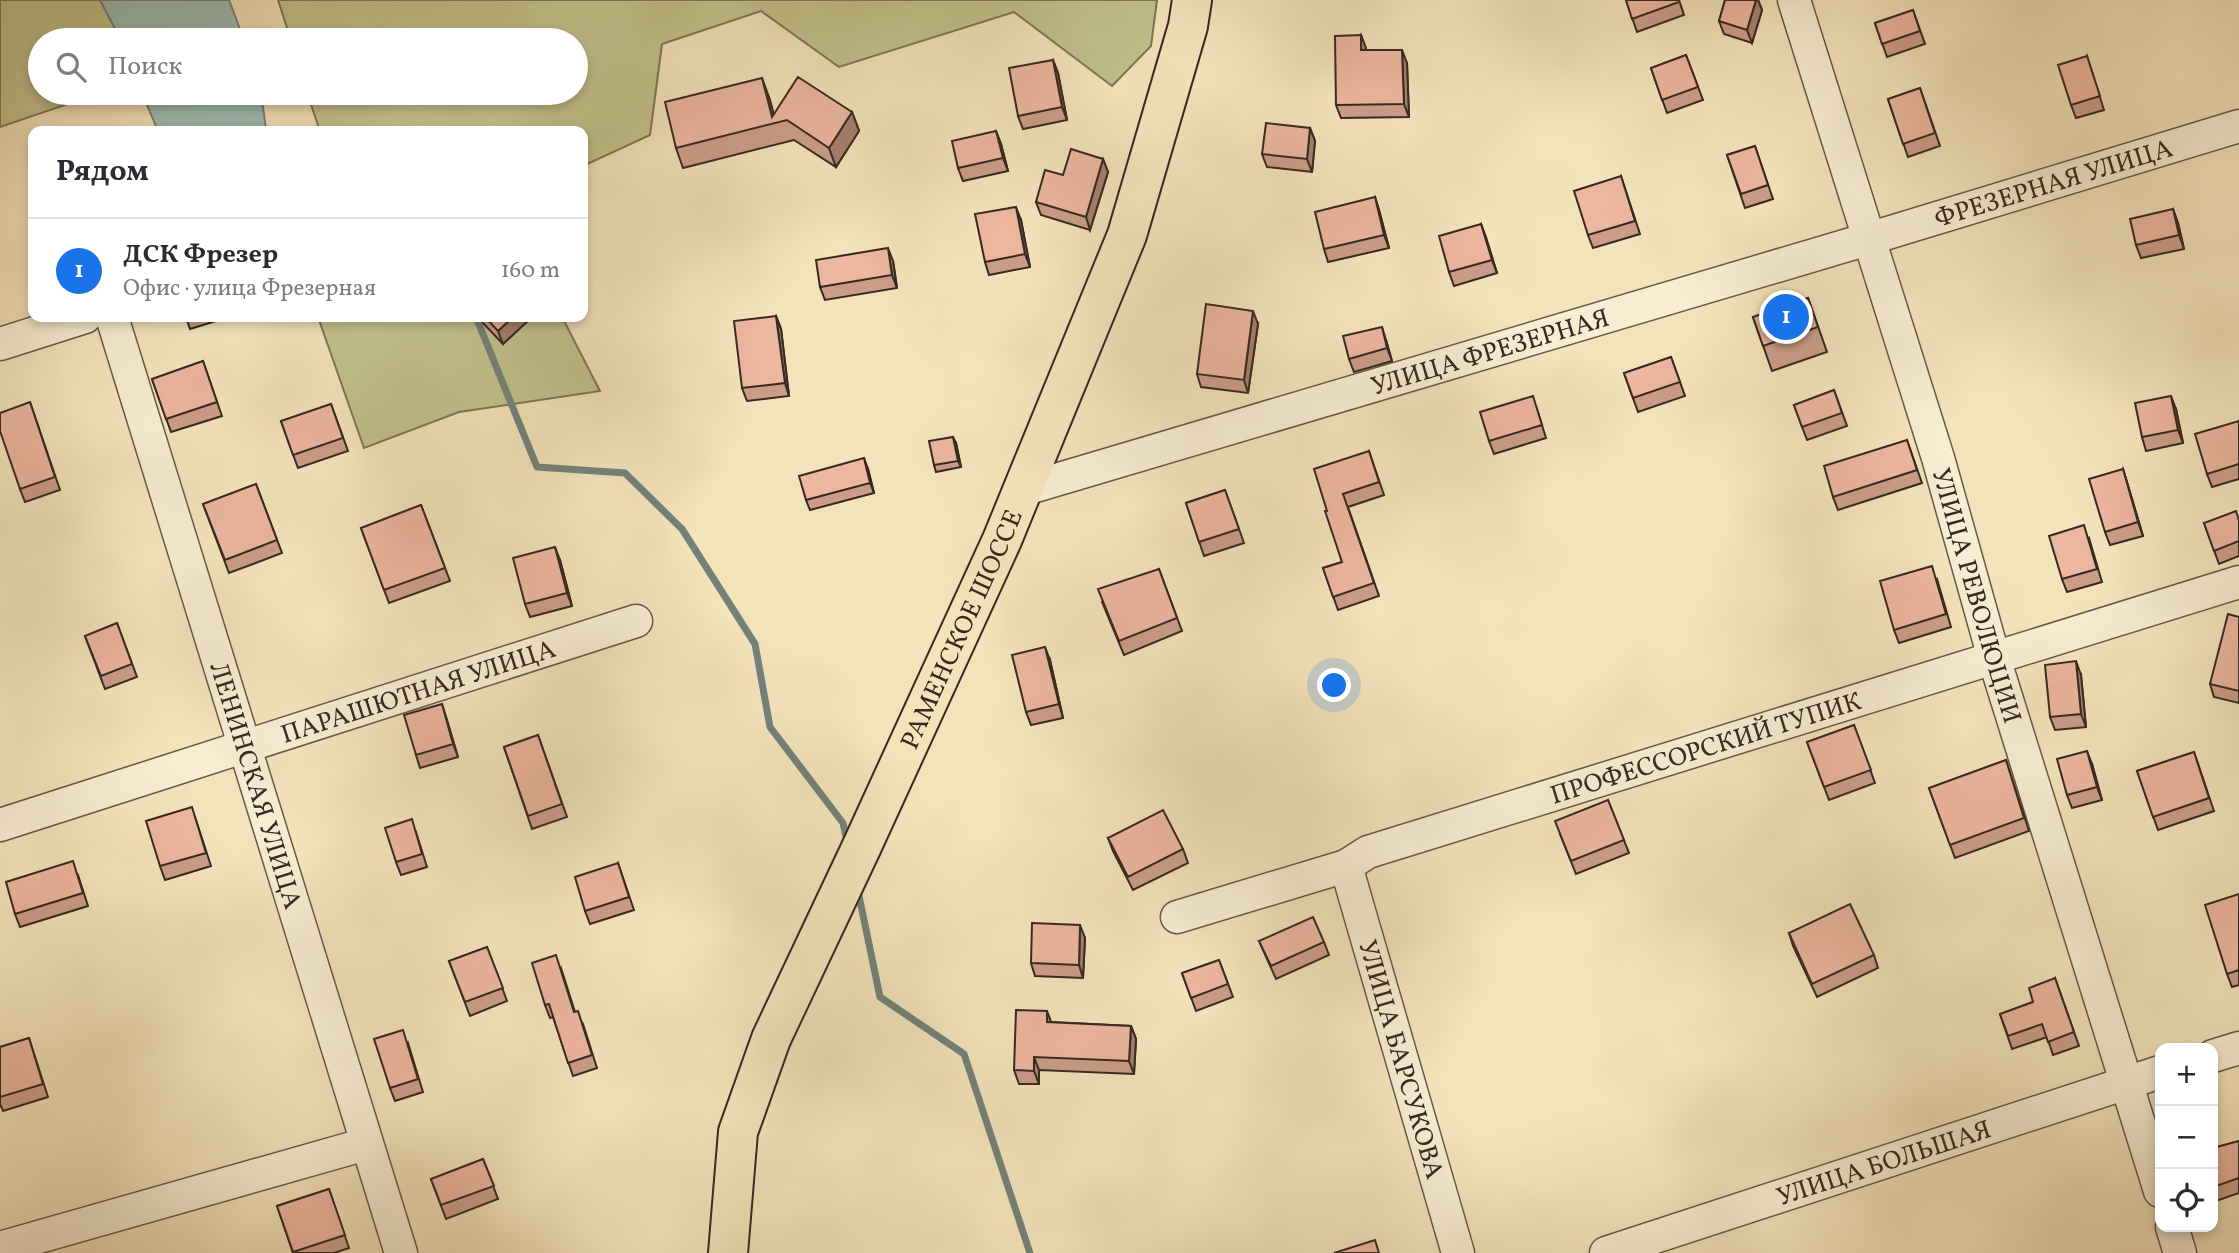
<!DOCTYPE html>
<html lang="ru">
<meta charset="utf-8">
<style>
:root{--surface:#fff;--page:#f2f2f3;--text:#2b2b33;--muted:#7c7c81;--line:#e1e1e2;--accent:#1a73e8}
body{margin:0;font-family:Vollkorn,serif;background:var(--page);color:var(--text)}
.controls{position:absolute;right:21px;bottom:21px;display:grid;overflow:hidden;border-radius:14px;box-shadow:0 4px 10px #0003}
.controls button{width:63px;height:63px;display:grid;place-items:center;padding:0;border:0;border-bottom:2px solid var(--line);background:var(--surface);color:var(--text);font:35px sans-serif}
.you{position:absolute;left:1335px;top:686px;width:24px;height:24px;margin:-18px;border:5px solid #fff;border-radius:50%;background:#1a73e8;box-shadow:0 0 0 10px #1a73e833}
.badge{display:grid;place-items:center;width:46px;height:46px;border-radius:50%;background:var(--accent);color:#fff;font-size:23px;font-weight:700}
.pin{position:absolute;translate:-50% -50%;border:4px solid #fff;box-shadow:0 2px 7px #0006}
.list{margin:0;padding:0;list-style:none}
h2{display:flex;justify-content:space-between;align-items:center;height:91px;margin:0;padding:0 28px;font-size:30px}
h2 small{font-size:23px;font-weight:400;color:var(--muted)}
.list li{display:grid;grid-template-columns:46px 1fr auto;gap:21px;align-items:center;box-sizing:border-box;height:105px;padding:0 28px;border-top:2px solid var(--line)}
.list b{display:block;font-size:26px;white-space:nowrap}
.list p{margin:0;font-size:23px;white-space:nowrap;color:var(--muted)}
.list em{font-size:23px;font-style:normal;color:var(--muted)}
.icon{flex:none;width:38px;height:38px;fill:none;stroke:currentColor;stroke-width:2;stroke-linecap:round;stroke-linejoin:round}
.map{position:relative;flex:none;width:2239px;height:1253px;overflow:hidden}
.search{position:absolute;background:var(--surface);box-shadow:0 4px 10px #0003;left:28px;top:28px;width:560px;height:77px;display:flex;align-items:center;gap:18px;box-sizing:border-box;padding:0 24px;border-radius:38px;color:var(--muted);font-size:26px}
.panel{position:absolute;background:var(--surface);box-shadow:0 4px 10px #0003;left:28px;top:126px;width:560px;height:196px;border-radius:14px}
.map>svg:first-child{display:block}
.green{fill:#c2c18c;stroke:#7c7556;stroke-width:2}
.water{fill:#9cbdb4;stroke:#748279;stroke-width:2}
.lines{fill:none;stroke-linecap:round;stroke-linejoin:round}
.stream{stroke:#748279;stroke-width:7}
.minor-casing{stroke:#665848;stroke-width:35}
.major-casing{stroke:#372921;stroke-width:42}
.minor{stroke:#f7edd3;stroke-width:32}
.major{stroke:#f3e3bb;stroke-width:38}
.wall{fill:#cb9d89;stroke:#372921;stroke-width:2}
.shaded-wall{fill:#a57f6f;stroke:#372921;stroke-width:2}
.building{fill:#ecb69f;stroke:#372921;stroke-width:2}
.labels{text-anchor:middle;stroke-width:7;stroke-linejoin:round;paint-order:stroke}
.street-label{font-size:26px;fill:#372921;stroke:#f7edd3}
</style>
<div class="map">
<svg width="2239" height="1253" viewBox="0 0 2239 1253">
<rect width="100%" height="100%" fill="#f3e3bb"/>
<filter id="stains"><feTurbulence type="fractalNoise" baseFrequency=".00286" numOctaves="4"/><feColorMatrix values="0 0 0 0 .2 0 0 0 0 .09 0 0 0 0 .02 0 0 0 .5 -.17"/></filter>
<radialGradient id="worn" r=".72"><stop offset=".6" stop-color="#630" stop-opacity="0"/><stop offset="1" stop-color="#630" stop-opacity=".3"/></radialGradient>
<path class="green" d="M 0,0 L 100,0 L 121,40 L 40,40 L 40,93 L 100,93 L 0,127 Z
M 278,0 L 1157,0 L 1151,46 L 1112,86 L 1014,12 L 839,67 L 761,11 L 662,44 L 650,135 L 583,166 L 583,131 L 320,131 L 307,93 L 576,93 L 576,40 L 291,40 Z
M 318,317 L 562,317 L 600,391 L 459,412 L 364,448 Z"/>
<path class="water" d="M 100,0 L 229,0 L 244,40 L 121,40 Z
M 142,93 L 261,93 L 266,129 L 263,131 L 158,131 Z"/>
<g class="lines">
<path class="stream" d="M 266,129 L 271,131
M 476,317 L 537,467 L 625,473 L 682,529 L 755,644 L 770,727 L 843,823 L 847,841
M 858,891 L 880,997 L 964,1054 L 1030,1253"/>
<g class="minor-casing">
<g id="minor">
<path id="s1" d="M 1794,0 L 1938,458 L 1994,658 L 2160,1191"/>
<path id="s2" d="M 112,317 L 401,1253"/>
<path d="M 0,344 L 85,317"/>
<path id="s3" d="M 1022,490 L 1868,239 L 2239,126"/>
<path id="s4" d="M 0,825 L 636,621"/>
<path id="s5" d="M 1346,866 L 1458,1253"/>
<path id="s6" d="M 1177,917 L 1346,866 L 1368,852 L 2239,582"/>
<path d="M 2213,1056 L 2239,1048"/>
<path d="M 2172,1227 L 2180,1253"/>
<path d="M 0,1248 L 366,1144"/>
<path id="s7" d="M 1606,1253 L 2160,1072"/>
</g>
</g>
<g class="major-casing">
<g id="major">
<path id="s8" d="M 728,1253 L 738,1132 L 771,1039 L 862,846 L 1002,540 L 1127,235 L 1188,26 L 1192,0"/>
</g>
</g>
<use href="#minor" class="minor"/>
<use href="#major" class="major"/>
</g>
<path class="wall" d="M 1626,0 L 1679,0 L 1684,15 L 1637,32 Z
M 1725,0 L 1758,0 L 1762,10 L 1752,43 L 1724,34 L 1719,21 Z
M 1913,10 L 1925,44 L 1887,57 L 1875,23 Z
M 1361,35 L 1366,50 L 1407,63 L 1409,117 L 1341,118 L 1336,105 Z
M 1686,55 L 1703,100 L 1667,113 L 1651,68 Z
M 2087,56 L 2104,110 L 2076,118 L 2071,105 Z
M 1053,60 L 1058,73 L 1067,120 L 1023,129 L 1018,116 Z
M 1920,88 L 1940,146 L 1908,157 L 1888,99 Z
M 769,97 L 774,115 L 852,112 L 859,131 L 836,167 L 794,140 L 683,168 L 676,148 Z
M 1310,128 L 1315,141 L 1312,172 L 1267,167 L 1262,154 Z
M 996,131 L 1001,144 L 1008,171 L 963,181 L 958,168 Z
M 1755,146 L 1773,199 L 1745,208 L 1727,155 Z
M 1103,159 L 1108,172 L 1090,230 L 1041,215 L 1036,202 L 1063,175 Z
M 1621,176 L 1640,234 L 1593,248 L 1588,235 Z
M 1375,197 L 1379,210 L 1389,248 L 1328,262 L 1324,249 Z
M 2173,209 L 2178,223 L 2184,249 L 2141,258 L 2136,245 Z
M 1021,220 L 1030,267 L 989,275 L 985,262 Z
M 1481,224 L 1497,273 L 1454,286 L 1449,272 Z
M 893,261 L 897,288 L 825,300 L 820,287 Z
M 1808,298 L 1827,352 L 1772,371 L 1753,317 Z
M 776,316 L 781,329 L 789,396 L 747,401 L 742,388 Z
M 186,317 L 229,317 L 190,329 Z
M 481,317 L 532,317 L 503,344 L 483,323 Z
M 1258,324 L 1248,393 L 1201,387 L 1197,374 Z
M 1386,340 L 1392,361 L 1354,372 L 1349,359 Z
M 1671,357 L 1685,396 L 1638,412 L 1624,373 Z
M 203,361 L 222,416 L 171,432 L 152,379 Z
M 1834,390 L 1847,426 L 1807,440 L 1794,405 Z
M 30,402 L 60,490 L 25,502 L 20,489 Z
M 331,404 L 348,451 L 298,468 L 281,421 Z
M 1537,409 L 1546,438 L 1494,454 L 1489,441 Z
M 2176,409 L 2183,443 L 2146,451 L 2142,437 Z
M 2239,421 L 2239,479 L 2212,487 L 2207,474 Z
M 1907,440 L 1922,483 L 1838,510 L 1833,497 Z
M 956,443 L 961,467 L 936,472 L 934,465 Z
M 1369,451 L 1384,495 L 1348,507 L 1379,596 L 1338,610 L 1323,568 L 1342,562 L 1327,511 Z
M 868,469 L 874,493 L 810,510 L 806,500 Z
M 2123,469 L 2143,536 L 2110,545 L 2105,532 Z
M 256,484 L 282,553 L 229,573 L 203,504 Z
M 1225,490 L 1244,543 L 1204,556 L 1186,503 Z
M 421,505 L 450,581 L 389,603 L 361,528 Z
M 2239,521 L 2239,556 L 2219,564 L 2204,523 Z
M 2089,538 L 2102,582 L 2067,592 L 2062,579 Z
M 560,560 L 572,606 L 530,617 L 525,604 Z
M 1159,569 L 1182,631 L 1124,655 L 1102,602 Z
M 1937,579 L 1951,627 L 1899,643 L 1894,630 Z
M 2239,617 L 2239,703 L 2214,697 L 2210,684 Z
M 117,623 L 137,677 L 105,689 L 85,636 Z
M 1050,660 L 1063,718 L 1031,725 L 1026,712 Z
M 2081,675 L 2086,727 L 2055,730 L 2050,717 Z
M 446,717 L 458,757 L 420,768 L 416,755 Z
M 1854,725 L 1875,783 L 1829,800 L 1807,742 Z
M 538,735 L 567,817 L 532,829 L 504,747 Z
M 2194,752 L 2214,811 L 2158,830 L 2137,771 Z
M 2006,760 L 2029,831 L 1955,858 L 1929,788 Z
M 2092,764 L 2102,800 L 2072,808 L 2067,795 Z
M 1608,800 L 1629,853 L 1576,874 L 1560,834 Z
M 196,820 L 211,866 L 165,880 L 160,866 Z
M 416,832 L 427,867 L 401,875 L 396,862 Z
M 1108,838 L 1183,849 L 1188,863 L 1133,890 L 1113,851 Z
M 618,863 L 634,910 L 590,924 L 585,911 Z
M 78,875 L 88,906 L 20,927 L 15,914 Z
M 2239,894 L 2239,985 L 2232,987 L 2227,974 Z
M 1789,933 L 1874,955 L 1878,968 L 1817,997 L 1793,946 Z
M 1085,938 L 1083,978 L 1035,976 L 1031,963 Z
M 1259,941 L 1324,942 L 1329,955 L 1276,979 Z
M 487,947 L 507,1001 L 470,1016 L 449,961 Z
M 1219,960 L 1233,997 L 1196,1011 L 1182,973 Z
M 561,968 L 575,1012 L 583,1024 L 597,1068 L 573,1076 L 553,1017 L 550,1018 L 545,1005 Z
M 2055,978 L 2079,1046 L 2053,1055 L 2047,1037 L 2012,1049 L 2000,1014 L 2033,1002 Z
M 1051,1022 L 1131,1026 L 1136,1039 L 1134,1074 L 1039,1070 L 1039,1084 L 1019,1084 L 1014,1070 Z
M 29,1038 L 48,1097 L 3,1111 L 0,1104 L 0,1047 Z
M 408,1043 L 423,1092 L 395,1101 L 390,1088 Z
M 2239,1141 L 2239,1193 L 2213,1202 L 2213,1148 Z
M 483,1159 L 498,1199 L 446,1219 L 431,1179 Z
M 329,1189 L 349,1248 L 334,1253 L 293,1253 L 277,1206 Z"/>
<path class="shaded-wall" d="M 1756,0 L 1758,0 L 1762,10 L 1752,43 L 1747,30 Z
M 1361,35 L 1366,48 L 1366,63 L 1361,50 Z
M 1402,50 L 1407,63 L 1409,117 L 1404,104 Z
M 1053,60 L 1058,73 L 1067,120 L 1062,107 Z
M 762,78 L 769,97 L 776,123 L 772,117 Z
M 852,112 L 859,131 L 836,167 L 829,148 Z
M 1310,128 L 1315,141 L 1312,172 L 1307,159 Z
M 996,131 L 1001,144 L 1008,171 L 1003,158 Z
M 1103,159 L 1108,172 L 1090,230 L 1086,217 Z
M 1375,197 L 1379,210 L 1389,248 L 1384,235 Z
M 1016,207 L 1021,220 L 1030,267 L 1025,254 Z
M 2173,209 L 2178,223 L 2184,249 L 2179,235 Z
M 1481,224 L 1486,237 L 1497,273 L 1492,260 Z
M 888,248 L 893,261 L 897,288 L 892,275 Z
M 1253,311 L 1258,324 L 1248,393 L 1244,380 Z
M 776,316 L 781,329 L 789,396 L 785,383 Z
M 513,317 L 532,317 L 503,344 L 498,331 Z
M 1382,327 L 1386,340 L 1392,361 L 1387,348 Z
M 2171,396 L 2176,409 L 2183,443 L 2178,430 Z
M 953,437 L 956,443 L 961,467 L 958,461 Z
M 864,458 L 868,469 L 874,493 L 870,483 Z
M 2123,469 L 2127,482 L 2143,536 L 2138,522 Z
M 555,547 L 560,560 L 572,606 L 567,593 Z
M 1045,647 L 1050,660 L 1063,718 L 1059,704 Z
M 2076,661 L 2081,675 L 2086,727 L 2081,714 Z
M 442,704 L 446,717 L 458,757 L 453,744 Z
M 2087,751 L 2092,764 L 2102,800 L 2097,787 Z
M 1080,925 L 1085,938 L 1083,978 L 1079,965 Z
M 1047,1011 L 1052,1024 L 1047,1022 Z
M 1131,1026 L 1136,1039 L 1134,1074 L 1129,1061 Z
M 1034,1057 L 1039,1070 L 1039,1084 L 1034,1071 Z"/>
<path class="building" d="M 1626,0 L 1679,0 L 1679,2 L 1632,19 Z
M 1725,0 L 1756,0 L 1747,30 L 1719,21 Z
M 1913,10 L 1920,31 L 1882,44 L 1875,23 Z
M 1361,35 L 1361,50 L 1402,50 L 1404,104 L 1336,105 L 1335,36 Z
M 1686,55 L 1698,87 L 1662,100 L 1651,68 Z
M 2087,56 L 2100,96 L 2071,105 L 2058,65 Z
M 1053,60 L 1062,107 L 1018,116 L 1009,68 Z
M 798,77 L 852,112 L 829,148 L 787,120 L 676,148 L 665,102 L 762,78 L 772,117 Z
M 1920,88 L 1935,133 L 1903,144 L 1888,99 Z
M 1266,123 L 1310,128 L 1307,159 L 1262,154 Z
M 996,131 L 1003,158 L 958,168 L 952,141 Z
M 1755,146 L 1768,185 L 1741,194 L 1727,155 Z
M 1071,149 L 1103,159 L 1086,217 L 1036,202 L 1045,170 L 1063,175 Z
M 1621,176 L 1635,221 L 1588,235 L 1574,191 Z
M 1375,197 L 1384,235 L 1324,249 L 1315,212 Z
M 1016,207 L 1025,254 L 985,262 L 975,214 Z
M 2173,209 L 2179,235 L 2136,245 L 2130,219 Z
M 1481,224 L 1492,260 L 1449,272 L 1439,236 Z
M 888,248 L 892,275 L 820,287 L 816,260 Z
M 1808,298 L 1818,327 L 1763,346 L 1753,317 Z
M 1206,304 L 1253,311 L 1244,380 L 1197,374 Z
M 776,316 L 785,383 L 742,388 L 734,321 Z
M 485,317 L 513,317 L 498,331 Z
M 1382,327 L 1387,348 L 1349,359 L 1343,336 Z
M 1671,357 L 1680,382 L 1633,398 L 1624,373 Z
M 203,361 L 217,402 L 166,419 L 152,379 Z
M 1834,390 L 1842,413 L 1802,427 L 1794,405 Z
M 1533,396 L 1542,425 L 1489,441 L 1480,412 Z
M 2171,396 L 2178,430 L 2142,437 L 2135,403 Z
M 30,402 L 55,477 L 20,489 L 0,431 L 0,413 Z
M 331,404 L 343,438 L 293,455 L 281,421 Z
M 2239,421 L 2239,464 L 2207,474 L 2195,434 Z
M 953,437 L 958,461 L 934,465 L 929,441 Z
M 1907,440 L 1917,470 L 1833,497 L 1824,466 Z
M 1369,451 L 1379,482 L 1343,494 L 1374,583 L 1333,597 L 1323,568 L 1342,562 L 1325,511 L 1327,511 L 1314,469 Z
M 864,458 L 870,483 L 806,500 L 799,476 Z
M 2123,469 L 2138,522 L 2105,532 L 2089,479 Z
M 256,484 L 277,540 L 225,560 L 203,504 Z
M 1225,490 L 1239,529 L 1199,542 L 1186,503 Z
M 421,505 L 445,568 L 384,590 L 361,528 Z
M 2236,511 L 2239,521 L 2239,541 L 2214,551 L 2204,523 Z
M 2084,525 L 2097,569 L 2062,579 L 2049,536 Z
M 555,547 L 567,593 L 525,604 L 513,558 Z
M 1932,566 L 1946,614 L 1894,630 L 1880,581 Z
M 1159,569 L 1177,618 L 1119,641 L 1098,589 Z
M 2228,614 L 2239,617 L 2239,691 L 2210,684 Z
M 117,623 L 132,664 L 101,676 L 85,636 Z
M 1045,647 L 1059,704 L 1026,712 L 1012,655 Z
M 2076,661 L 2081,714 L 2050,717 L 2045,665 Z
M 442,704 L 453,744 L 416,755 L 404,715 Z
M 1854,725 L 1871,770 L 1824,787 L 1807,742 Z
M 538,735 L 562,804 L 528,816 L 504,747 Z
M 2087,751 L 2097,787 L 2067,795 L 2057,759 Z
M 2194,752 L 2209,798 L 2153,817 L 2137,771 Z
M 2006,760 L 2024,818 L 1950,845 L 1929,788 Z
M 1608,800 L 1624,840 L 1571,861 L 1555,821 Z
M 192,807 L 206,853 L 160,866 L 146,821 Z
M 1163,810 L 1183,849 L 1128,877 L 1108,838 Z
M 412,819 L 422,854 L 396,862 L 385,828 Z
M 73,861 L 83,893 L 15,914 L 6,882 Z
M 618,863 L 629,897 L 585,911 L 575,877 Z
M 2239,894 L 2239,970 L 2227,974 L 2205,905 Z
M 1850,904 L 1874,955 L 1812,984 L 1789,933 Z
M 1313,917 L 1324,942 L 1271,966 L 1259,941 Z
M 1032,923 L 1080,925 L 1079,965 L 1031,963 Z
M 487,947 L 503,988 L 465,1002 L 449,961 Z
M 556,955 L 574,1012 L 578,1011 L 592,1055 L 568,1063 L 549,1004 L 545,1005 L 532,963 Z
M 1219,960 L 1228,984 L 1191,998 L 1182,973 Z
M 2055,978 L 2074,1032 L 2048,1042 L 2042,1024 L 2008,1036 L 2000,1014 L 2033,1002 L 2029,988 Z
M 1016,1010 L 1047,1011 L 1047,1022 L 1131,1026 L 1129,1061 L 1034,1057 L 1034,1071 L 1014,1070 Z
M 403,1030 L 418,1079 L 390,1088 L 374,1039 Z
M 29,1038 L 43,1084 L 0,1097 L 0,1047 Z
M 2239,1141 L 2239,1178 L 2213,1187 L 2213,1148 Z
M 483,1159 L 494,1186 L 441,1205 L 431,1179 Z
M 329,1189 L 345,1235 L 293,1252 L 277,1206 Z
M 1375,1240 L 1379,1253 L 1334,1253 Z"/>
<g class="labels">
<g class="street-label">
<text dy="9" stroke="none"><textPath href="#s3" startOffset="1076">ФРЕЗЕРНАЯ УЛИЦА</textPath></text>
<text dy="9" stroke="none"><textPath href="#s3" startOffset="488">УЛИЦА ФРЕЗЕРНАЯ</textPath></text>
<text dy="9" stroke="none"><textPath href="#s1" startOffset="623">УЛИЦА РЕВОЛЮЦИИ</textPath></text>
<text dy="9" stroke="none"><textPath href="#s8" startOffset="672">РАМЕНСКОЕ ШОССЕ</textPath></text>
<text dy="9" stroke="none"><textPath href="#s4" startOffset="439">ПАРАШЮТНАЯ УЛИЦА</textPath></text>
<text dy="9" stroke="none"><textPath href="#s6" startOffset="556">ПРОФЕССОРСКИЙ ТУПИК</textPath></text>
<text dy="9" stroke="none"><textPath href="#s2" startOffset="490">ЛЕНИНСКАЯ УЛИЦА</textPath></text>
<text dy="9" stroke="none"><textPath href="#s5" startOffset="201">УЛИЦА БАРСУКОВА</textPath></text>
<text dy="9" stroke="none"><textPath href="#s7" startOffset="292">УЛИЦА БОЛЬШАЯ</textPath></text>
</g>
</g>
<rect width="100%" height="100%" filter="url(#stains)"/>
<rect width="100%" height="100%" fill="url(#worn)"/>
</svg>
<div class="controls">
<button>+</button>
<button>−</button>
<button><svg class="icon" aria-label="locate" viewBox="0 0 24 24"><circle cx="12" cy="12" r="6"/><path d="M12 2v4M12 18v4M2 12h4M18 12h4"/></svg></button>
</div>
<div class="you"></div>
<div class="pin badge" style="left:1786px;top:317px">1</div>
<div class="search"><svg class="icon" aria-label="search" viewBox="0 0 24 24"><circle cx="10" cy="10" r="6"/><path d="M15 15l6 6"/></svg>Поиск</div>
<section class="panel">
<h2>Рядом<small></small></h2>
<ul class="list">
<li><span class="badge">1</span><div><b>ДСК Фрезер</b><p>Офис · улица Фрезерная</p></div><em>160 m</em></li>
</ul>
</section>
</div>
